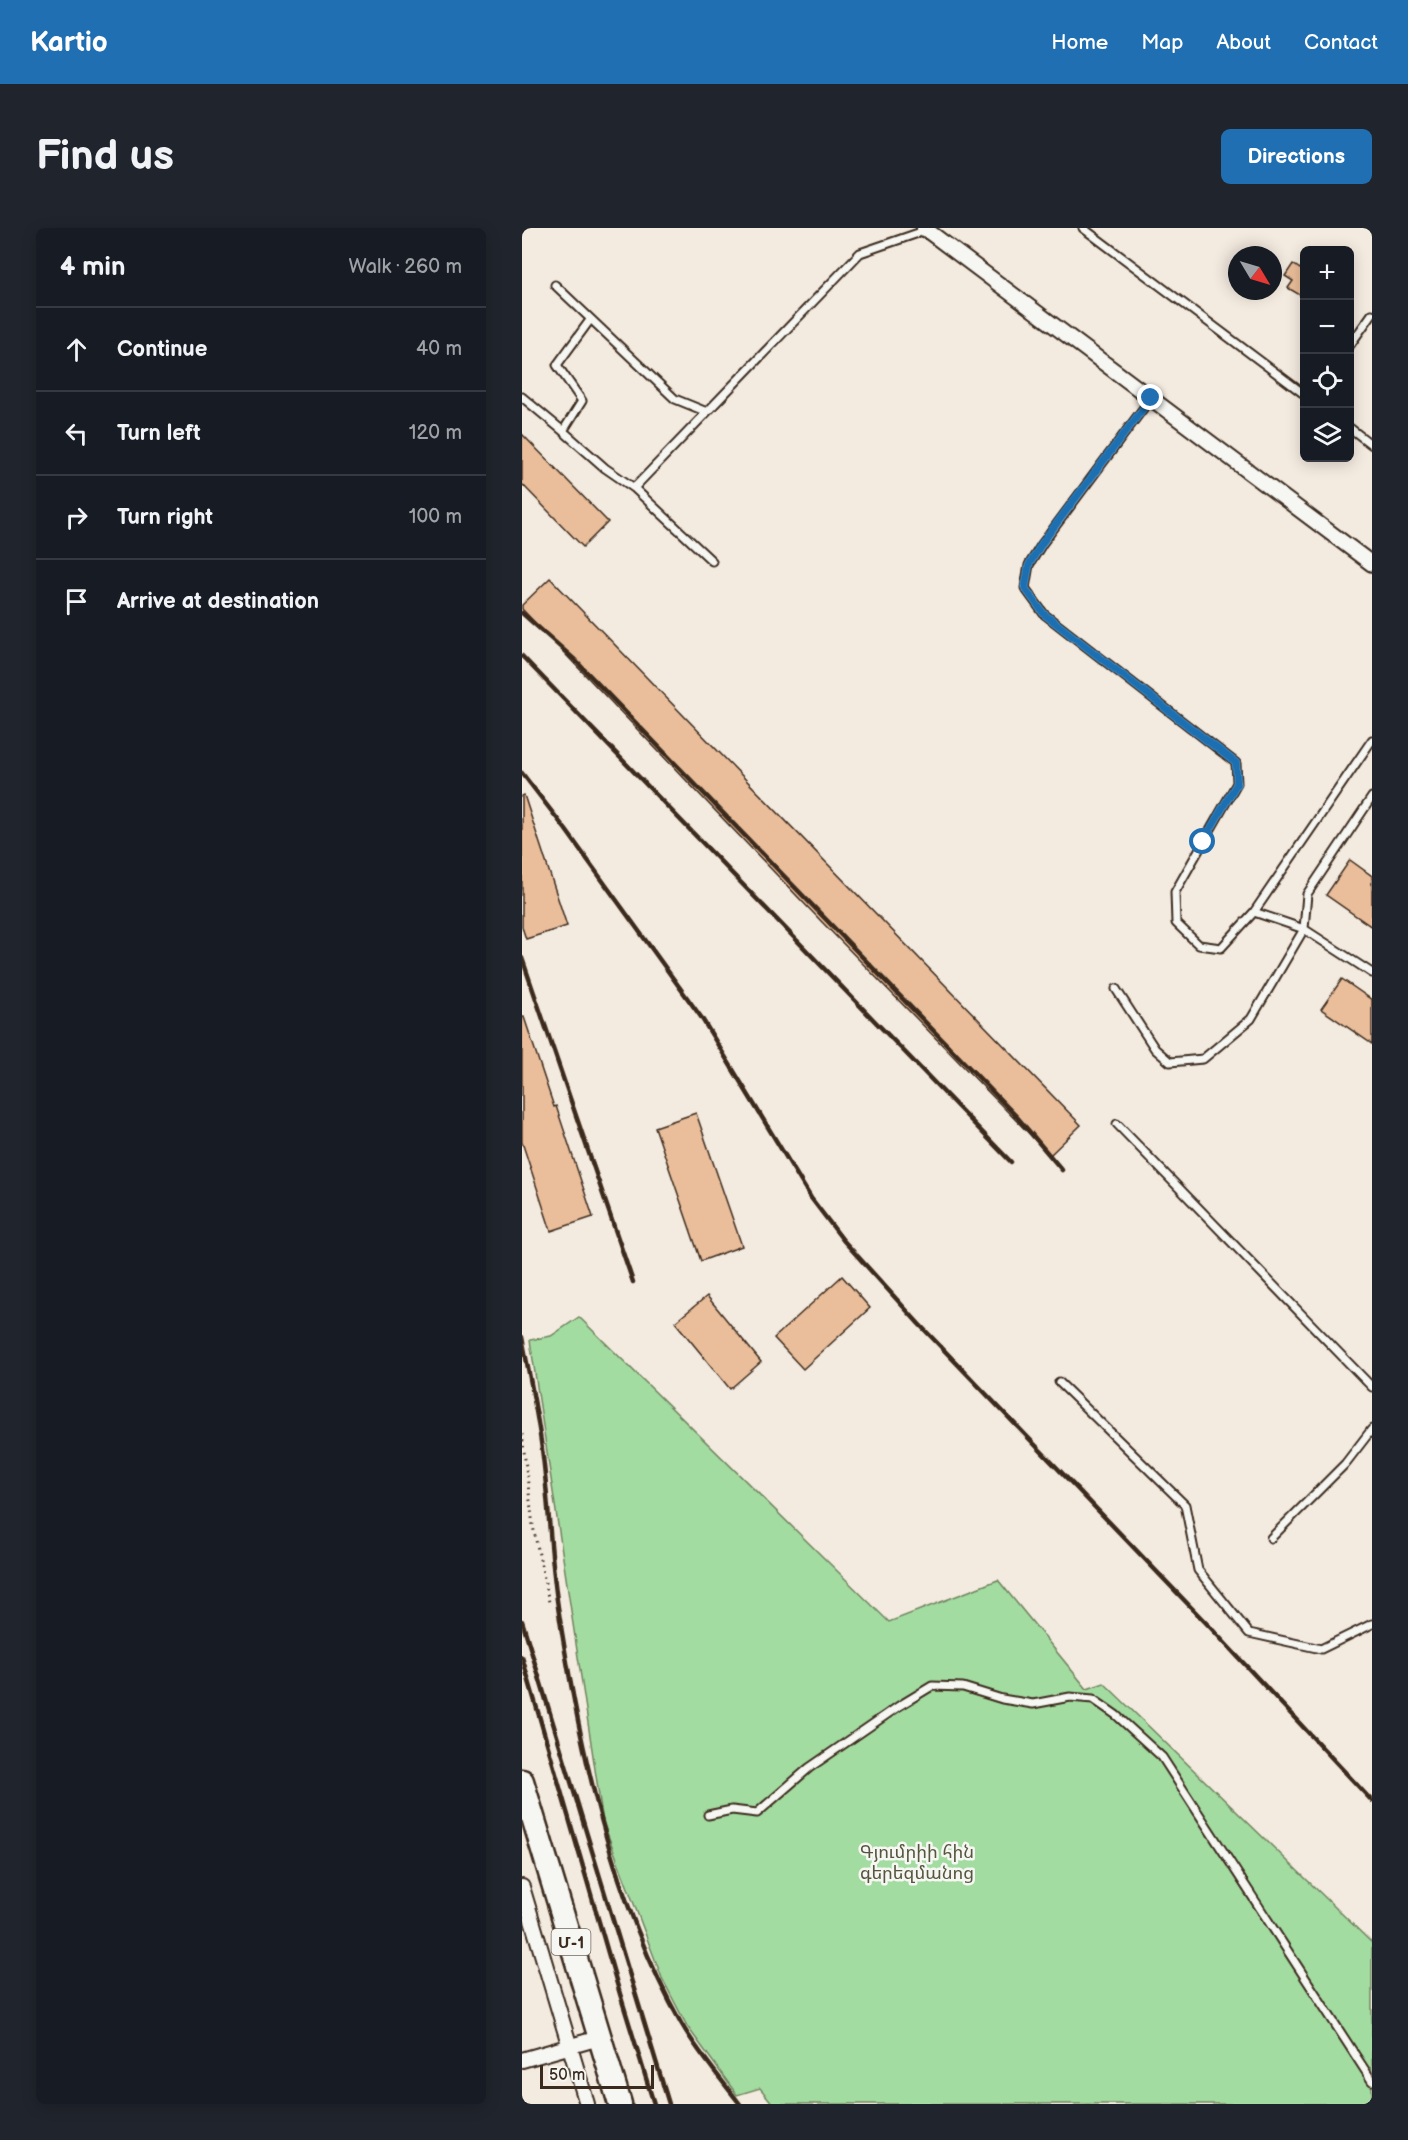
<!DOCTYPE html>
<meta charset="utf-8">
<style>
:root{--surface:#171b24;--page:#20242c;--text:#f1f3f6;--muted:#9ea1a6;--line:#363941;--accent:#1f6fb2}
body{margin:0;font-family:"Balsamiq Sans","Noto Sans Armenian",sans-serif;background:var(--page);color:var(--text)}
.controls{position:absolute;right:18px;top:18px;display:grid;overflow:hidden;border-radius:9px;box-shadow:0 3px 15px #0003}
.controls button{width:54px;height:54px;display:grid;place-items:center;padding:0;border:0;border-bottom:2px solid var(--line);background:var(--surface);color:var(--text);font:30px sans-serif}
.compass{position:absolute;left:706px;top:18px;width:54px;height:54px;border-radius:50%;background:var(--surface);box-shadow:0 3px 15px #0003;rotate:128deg}
.scale{position:absolute;left:18px;bottom:15px;width:114px;box-sizing:border-box;padding-left:6px;border:3px solid #3b2a1e;border-top:0;font-size:16px;line-height:21px;white-space:nowrap;color:#3b2a1e;-webkit-text-stroke:4px #f6f6f2;paint-order:stroke}
.stop{position:absolute;width:18px;height:18px;margin:-14px;border:4px solid #1f6fb2;border-radius:50%;background:#fff}
.stop.end{background:#1f6fb2;border-color:#fff;box-shadow:0 2px 6px #0008}
.list{margin:0;padding:0;list-style:none}
h2{display:flex;justify-content:space-between;align-items:center;height:78px;margin:0;padding:0 24px;font-size:26px}
h2 small{font-size:20px;font-weight:400;color:var(--muted)}
.list li{display:grid;grid-template-columns:39px 1fr auto;gap:18px;align-items:center;box-sizing:border-box;height:84px;padding:0 24px;border-top:2px solid var(--line)}
.list b{display:block;font-size:22px;white-space:nowrap}
.list em{font-size:20px;font-style:normal;color:var(--muted)}
.icon{flex:none;width:33px;height:33px;fill:none;stroke:currentColor;stroke-width:2;stroke-linecap:round;stroke-linejoin:round}
.map{position:relative;flex:none;width:850px;height:1876px;overflow:hidden;border-radius:9px}
header{display:flex;align-items:center;gap:36px;box-sizing:border-box;height:84px;padding:0 30px;background:var(--accent);color:#fff}
header strong{font-size:28px}
nav{display:flex;gap:33px;margin-inline-start:auto;font-size:21px}
.intro{display:flex;align-items:center;justify-content:space-between;box-sizing:border-box;height:144px;padding:0 36px}
h1{margin:0;font-size:42px}
.button{padding:15px 27px;border-radius:9px;background:var(--accent);color:#fff;font-size:21px;font-weight:700}
main{display:flex;gap:36px;padding:0 36px}
aside{flex:1;background:var(--surface);border-radius:9px;box-shadow:0 3px 15px #0003}
.map>svg:first-child{display:block}
.green{fill:#a3dca0;stroke:#6f835f;stroke-width:1.5}
.building{fill:#eabe9a;stroke:#3b2a1e;stroke-width:1.5}
.lines{fill:none;stroke-linecap:round;stroke-linejoin:round}
.service-casing{stroke:#3b2a1e;stroke-width:11}
.minor-casing{stroke:#3b2a1e;stroke-width:18}
.trunk-casing{stroke:#3b2a1e;stroke-width:27}
.path{stroke:#3b2a1e;stroke-width:3;stroke-dasharray:1.5 4.5;stroke-linecap:butt}
.service{stroke:#f6f6f2;stroke-width:7}
.minor{stroke:#f6f6f2;stroke-width:14}
.trunk{stroke:#f6f6f2;stroke-width:22}
.rail{stroke:#3b2a1e;stroke-width:4.5}
.route{stroke:#1f6fb2;stroke-width:8}
.labels{text-anchor:middle;stroke-width:5;stroke-linejoin:round;paint-order:stroke}
.shield{fill:#f6f6f2;stroke:#73675e;stroke-width:1.5}
.shield-label{font-size:16px;font-weight:bold;fill:#3b2a1e}
.park-label{font-size:18px;fill:#55563e;stroke:#f6f6f2}
</style>
<header>
<strong>Kartio</strong>
<nav><a>Home</a><a>Map</a><a>About</a><a>Contact</a></nav>
</header>
<div class="intro"><h1>Find us</h1><a class="button">Directions</a></div>
<main>
<aside>
<h2>4 min<small>Walk · 260 m</small></h2>
<ul class="list">
<li><svg class="icon" aria-label="ahead" viewBox="0 0 24 24"><path d="M12 20V5M6 11l6-6 6 6"/></svg><div><b>Continue</b></div><em>40 m</em></li>
<li><svg class="icon" aria-label="left" viewBox="0 0 24 24"><path d="M17 20v-9H6M10 6l-5 5 5 5"/></svg><div><b>Turn left</b></div><em>120 m</em></li>
<li><svg class="icon" aria-label="right" viewBox="0 0 24 24"><path d="M7 20v-9h11M14 6l5 5-5 5"/></svg><div><b>Turn right</b></div><em>100 m</em></li>
<li><svg class="icon" aria-label="arrive" viewBox="0 0 24 24"><path d="M6 21V4h12l-3 4 3 4H6"/></svg><div><b>Arrive at destination</b></div></li>
</ul>
</aside>
<div class="map">
<svg width="850" height="1876" viewBox="0 0 850 1876">
<rect width="100%" height="100%" fill="#f4ebe0"/>
<filter id="ink" filterUnits="userSpaceOnUse"><feTurbulence type="fractalNoise" baseFrequency=".0167" numOctaves="2"/><feDisplacementMap in="SourceGraphic" scale="12" xChannelSelector="R" yChannelSelector="G"/><feConvolveMatrix kernelMatrix="1 2 1 2 8 2 1 2 1" color-interpolation-filters="sRGB"/></filter>
<g filter="url(#ink)">
<path class="green" d="M 57,1089 L 367,1394 L 476,1352 L 565,1461 L 582,1455 L 850,1715 L 850,1876 L 251,1876 L 238,1860 L 215,1867 L 165,1798 L 140,1750 L 81,1594 L 8,1112 L 29,1108 Z"/>
<path class="building" d="M 783,34 L 783,70 L 766,60 L 771,53 L 763,48 L 771,36 L 778,41 Z
M 0,206 L 86,294 L 61,319 L 0,256 Z
M 28,350 L 559,897 L 528,927 L 299,693 L 0,381 L 0,377 Z
M 2,567 L 45,698 L 4,711 L 0,699 L 0,568 Z
M 828,632 L 850,648 L 850,699 L 804,667 Z
M 820,751 L 850,772 L 850,816 L 799,781 Z
M 0,789 L 2,789 L 32,879 L 34,878 L 71,989 L 29,1003 L 0,914 Z
M 174,885 L 220,1018 L 179,1033 L 133,899 Z
M 320,1048 L 348,1080 L 281,1141 L 252,1110 Z
M 185,1068 L 239,1134 L 208,1161 L 153,1094 Z"/>
<g class="lines">
<g class="service-casing">
<path id="service" d="M 561,0 L 782,166
M 33,57 L 153,171 L 185,184
M 68,92 L 35,137 L 60,173 L 41,203 L 83,240 L 112,260 L 338,25 L 405,2
M 828,117 L 850,86
M 0,169 L 41,203
M 629,170 L 520,316 L 507,337 L 503,360 L 522,386 L 714,535 L 715,555 L 653,664 L 654,695 L 677,717 L 699,720 L 732,684
M 828,200 L 850,217
M 112,260 L 190,333
M 850,512 L 732,684 L 782,701 L 850,745
M 594,761 L 633,821 L 648,834 L 681,831 L 729,791 L 782,701 L 785,666 L 850,569
M 595,896 L 850,1159
M 537,1154 L 663,1277 L 676,1342 L 727,1405 L 799,1421 L 850,1396
M 749,1310 L 823,1236 L 850,1201
M 186,1587 L 210,1582 L 235,1585 L 287,1540 L 377,1478 L 410,1458 L 441,1459 L 480,1471 L 511,1476 L 548,1469 L 571,1471 L 594,1487 L 640,1529 L 850,1853"/>
</g>
<g class="minor-casing">
<path id="minor" d="M 402,0 L 850,336
M 0,1659 L 65,1876
M 0,1832 L 77,1810"/>
</g>
<g class="trunk-casing">
<path id="trunk" d="M 0,1553 L 98,1876"/>
</g>
<path class="path" d="M 0,1206 L 11,1298 L 27,1374"/>
<use href="#service" class="service"/>
<use href="#minor" class="minor"/>
<use href="#trunk" class="trunk"/>
<path class="rail" d="M 0,385 L 53,432 L 495,889 L 540,942
M 0,428 L 489,934
M 0,545 L 44,602 L 179,789 L 289,970 L 321,1012 L 397,1096 L 687,1398 L 850,1573
M 0,730 L 111,1054
M 0,1109 C 7,1146 15,1183 20,1221 C 27,1273 28,1327 36,1379 C 57,1517 90,1672 159,1795 C 175,1823 198,1850 218,1876
M 0,1393 L 147,1876
M 0,1429 L 98,1766 L 132,1876"/>
</g>
</g>
<g class="lines" filter="url(#ink)">
<path class="route" d="M 629,170 L 520,315 L 507,337 L 503,360 L 522,386 L 714,535 L 715,555 L 681,614"/>
</g>
<g class="labels">
<rect class="shield" x="29.5" y="1701" width="39" height="26" rx="4.5"/>
<g class="shield-label">
<text x="49" y="1720">Մ-1</text>
</g>
<g class="park-label">
<text x="395" y="1630">Գյումրիի հին<tspan x="395" dy="21">գերեզմանոց</tspan></text>
</g>
</g>
</svg>
<div class="controls">
<button>+</button>
<button>−</button>
<button><svg class="icon" aria-label="locate" viewBox="0 0 24 24"><circle cx="12" cy="12" r="6"/><path d="M12 2v4M12 18v4M2 12h4M18 12h4"/></svg></button>
<button><svg class="icon" aria-label="layers" viewBox="0 0 24 24"><path d="M12 4l9 5-9 5-9-5zM3 14l9 5 9-5"/></svg></button>
</div>
<svg class="compass" viewBox="-18 -18 36 36"><path d="M0-13l5 13h-10z" fill="#e53935"/><path d="M0 13l5-13h-10z" fill="#9ea1a6"/></svg>
<div class="scale">50 m</div>
<div class="stop" style="left:681px;top:614px"></div>
<div class="stop end" style="left:629px;top:170px"></div>
</div>
</main>
